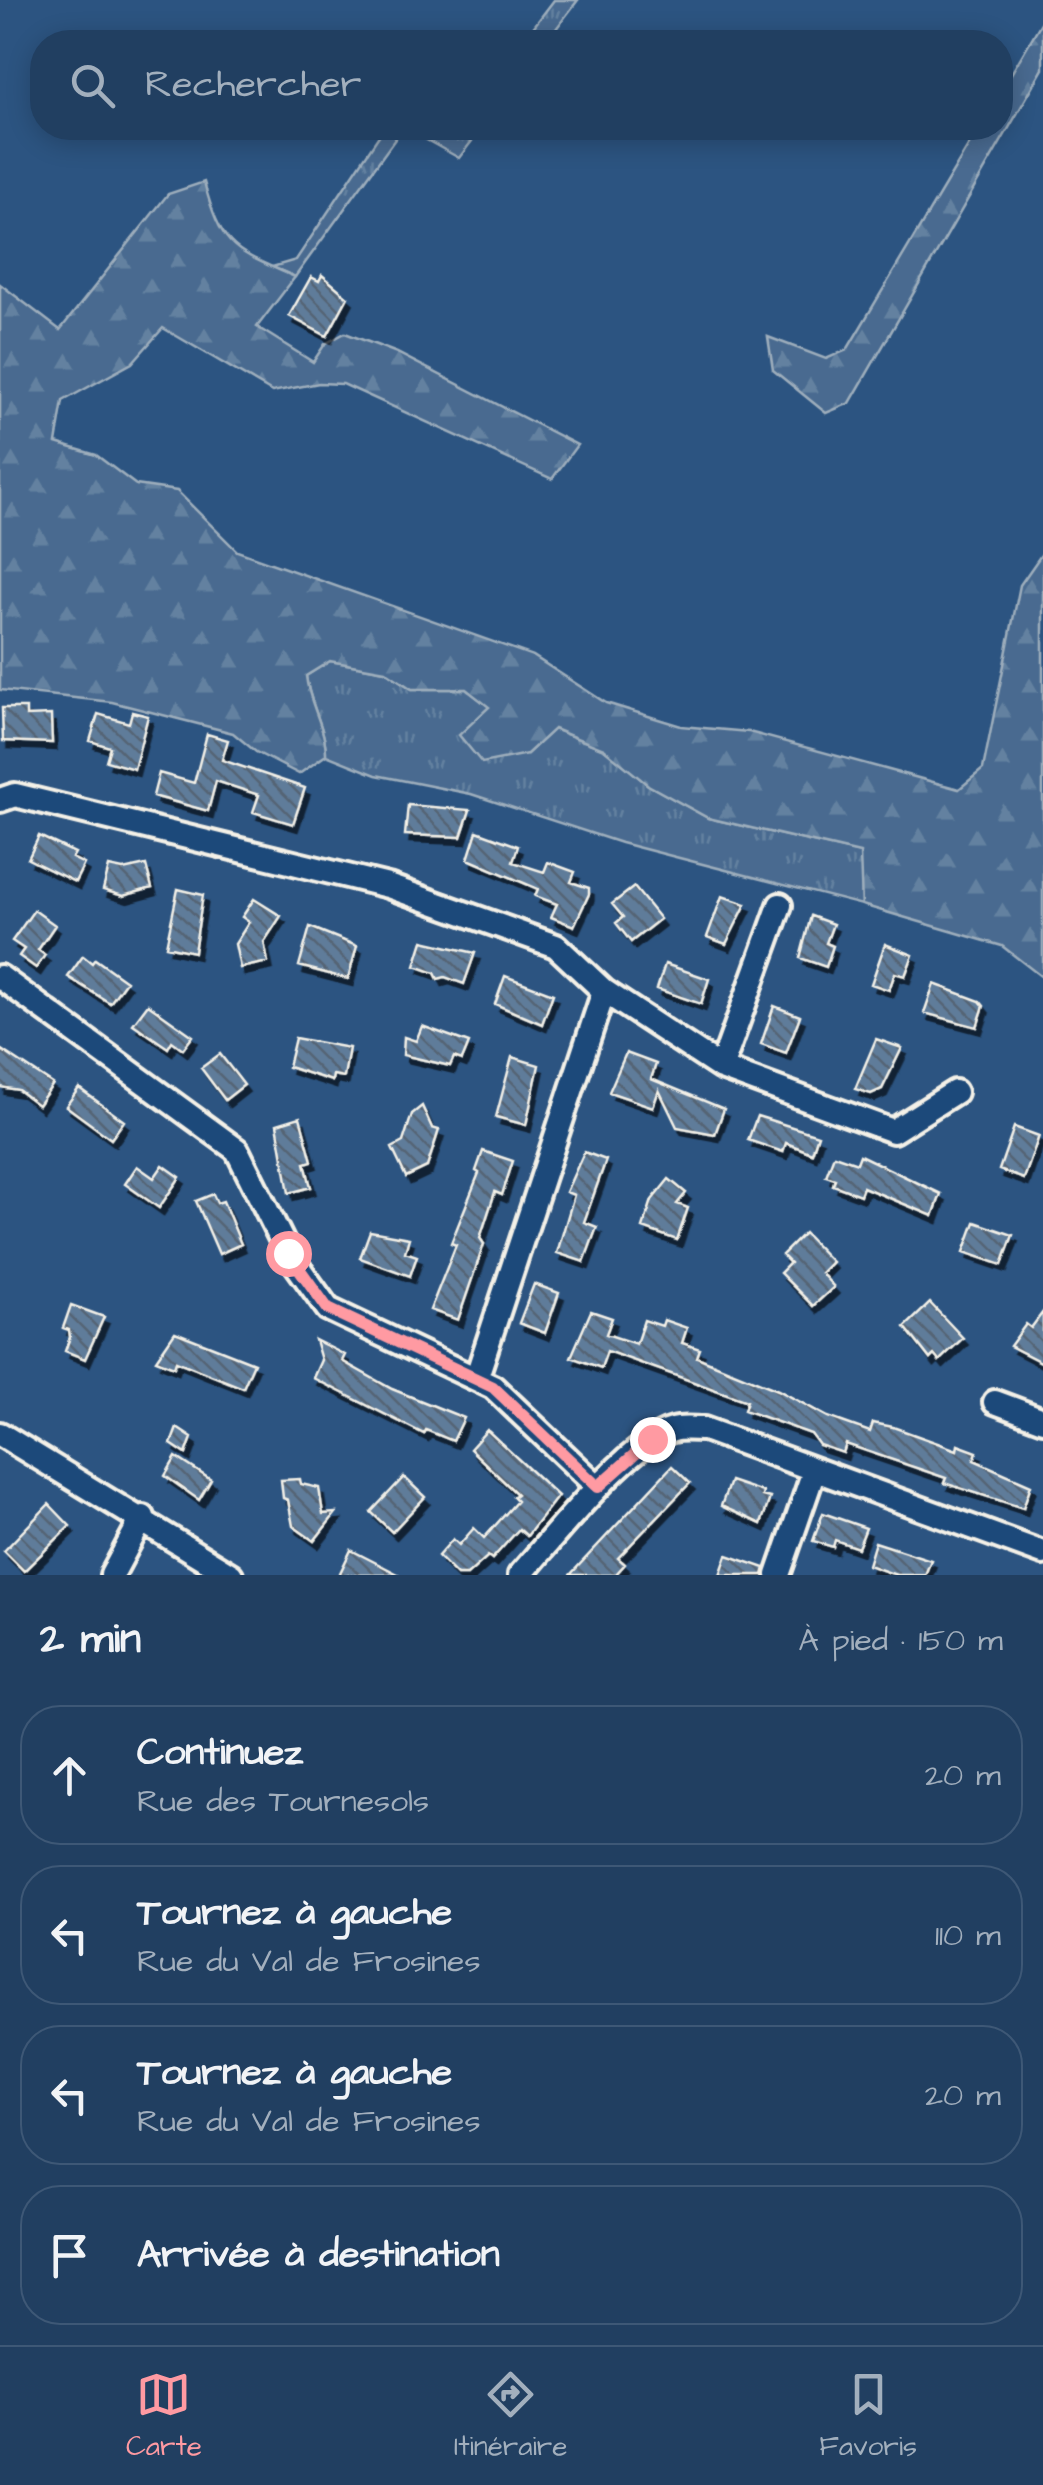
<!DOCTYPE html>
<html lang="fr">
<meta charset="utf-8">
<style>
:root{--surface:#213f61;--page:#2d4a6a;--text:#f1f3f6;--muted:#a2afbd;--line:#3e5876;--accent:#ff9aa2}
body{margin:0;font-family:"Architects Daughter",sans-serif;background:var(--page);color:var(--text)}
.stop{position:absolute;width:30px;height:30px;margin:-22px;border:8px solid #ff9aa2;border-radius:50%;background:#fff}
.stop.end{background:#ff9aa2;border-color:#fff;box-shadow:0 2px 10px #0008}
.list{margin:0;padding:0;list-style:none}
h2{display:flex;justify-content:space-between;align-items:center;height:130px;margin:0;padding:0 40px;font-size:42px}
h2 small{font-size:32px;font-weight:400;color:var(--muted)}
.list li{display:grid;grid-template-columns:65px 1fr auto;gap:30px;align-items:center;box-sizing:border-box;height:140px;margin:0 20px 20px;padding:0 20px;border:2px solid var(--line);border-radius:40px}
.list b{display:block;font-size:38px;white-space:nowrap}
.list p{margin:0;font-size:32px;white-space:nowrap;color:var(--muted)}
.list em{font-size:32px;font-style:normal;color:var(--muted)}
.icon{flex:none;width:55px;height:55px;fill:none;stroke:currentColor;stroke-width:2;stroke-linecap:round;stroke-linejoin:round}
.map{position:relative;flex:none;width:1043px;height:1575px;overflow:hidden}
.search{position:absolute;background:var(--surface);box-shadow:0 5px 25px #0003;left:30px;right:30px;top:30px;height:110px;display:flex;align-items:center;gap:25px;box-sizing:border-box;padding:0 35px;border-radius:40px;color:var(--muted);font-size:38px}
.sheet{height:770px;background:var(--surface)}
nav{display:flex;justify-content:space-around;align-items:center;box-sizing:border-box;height:140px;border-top:2px solid var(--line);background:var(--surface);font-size:28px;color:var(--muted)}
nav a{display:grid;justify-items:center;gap:5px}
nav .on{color:var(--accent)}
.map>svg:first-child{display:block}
.grass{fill:url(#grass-tufts);stroke:#9eaebc;stroke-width:2.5}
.forest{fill:url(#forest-firs);stroke:#9eaebc;stroke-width:2.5}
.building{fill:url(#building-back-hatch);stroke:#f4f1e8;stroke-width:2.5;filter:url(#shadow)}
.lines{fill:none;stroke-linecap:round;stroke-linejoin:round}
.street-casing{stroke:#f4f1e8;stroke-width:30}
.street{stroke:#1f4a7a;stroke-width:22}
.route{stroke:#ff9aa2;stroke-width:12}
</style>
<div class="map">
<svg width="1043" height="1575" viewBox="0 0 1043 1575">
<defs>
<pattern id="grass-tufts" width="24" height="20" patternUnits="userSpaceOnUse" patternTransform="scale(2.5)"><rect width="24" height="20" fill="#496b90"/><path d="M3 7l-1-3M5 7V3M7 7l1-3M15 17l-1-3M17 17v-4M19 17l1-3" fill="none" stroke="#6481a0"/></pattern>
<pattern id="forest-firs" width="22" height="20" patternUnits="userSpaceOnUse" patternTransform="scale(2.5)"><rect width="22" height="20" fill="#496b90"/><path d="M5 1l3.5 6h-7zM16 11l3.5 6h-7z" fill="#6481a0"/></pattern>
<pattern id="building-back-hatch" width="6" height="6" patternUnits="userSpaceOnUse" patternTransform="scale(2.5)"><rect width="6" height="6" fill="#5e7b9a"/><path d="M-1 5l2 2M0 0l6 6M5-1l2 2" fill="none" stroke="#556474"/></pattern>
<filter id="shadow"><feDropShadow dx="4.5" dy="7" stdDeviation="0" flood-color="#0009"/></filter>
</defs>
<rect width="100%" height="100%" fill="#2c5481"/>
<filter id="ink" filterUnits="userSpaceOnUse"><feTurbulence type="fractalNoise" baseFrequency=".01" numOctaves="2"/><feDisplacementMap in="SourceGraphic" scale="20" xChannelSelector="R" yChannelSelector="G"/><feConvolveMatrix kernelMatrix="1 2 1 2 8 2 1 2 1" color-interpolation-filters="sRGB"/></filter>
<g filter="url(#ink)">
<path class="grass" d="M 554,0 L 578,0 L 546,42 L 522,42 Z
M 384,128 L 403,128 L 295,277 L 272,267 L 296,260 Z
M 405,128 L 482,128 L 459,158 Z
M 330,661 L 385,671 L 412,689 L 466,689 L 490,707 L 527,754 L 553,729 L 605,749 L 648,785 L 708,818 L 861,853 L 862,905 L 621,843 L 471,794 L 376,775 L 326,755 C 326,727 309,704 306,676 Z"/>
<path class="forest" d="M 1043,19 L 1043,69 L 850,403 L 826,413 L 773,370 L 768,337 L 826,359 L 847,350 L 979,128 L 1000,128 L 1001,91 Z
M 204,182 C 222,250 234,250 295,277 L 257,327 L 313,362 L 325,344 L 345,333 L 397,353 L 577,445 L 552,479 L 343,384 L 319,383 L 272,392 L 163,328 L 132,363 L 63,401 L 56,443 L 96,455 L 136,485 L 177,491 L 237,551 L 533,656 L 606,703 L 681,726 L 749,732 L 959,789 L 983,769 L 1020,585 L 1043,552 L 1043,978 L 1002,946 L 862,905 L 860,853 L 708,818 L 648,785 L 604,749 L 554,729 L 527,754 L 482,763 L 459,735 L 489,707 L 466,689 L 412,689 L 385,671 L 330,661 L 306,676 C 309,705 326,727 326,755 L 299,774 L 256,752 L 233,733 L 112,702 L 0,690 L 0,284 L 60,330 L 168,194 Z"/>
<path class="building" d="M 322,275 L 348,297 L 327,336 L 289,316 L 311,277 L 319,281 Z
M 2,708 L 26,708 L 26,716 L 51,715 L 52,743 L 3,741 Z
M 132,712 L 148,716 L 134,769 L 106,761 L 110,747 L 90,741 L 98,714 L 129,723 Z
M 207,734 L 228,740 L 222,760 L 305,788 L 293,824 L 253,812 L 259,795 L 216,781 L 208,811 L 153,796 L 159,773 L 194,783 Z
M 408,805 L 470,810 L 461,837 L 405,835 Z
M 477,831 L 518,846 L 513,862 L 544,872 L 548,862 L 575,872 L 571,882 L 589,888 L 589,894 L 574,926 L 551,917 L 557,904 L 535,896 L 538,889 L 468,859 Z
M 39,836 L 75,853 L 72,858 L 84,864 L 75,882 L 28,859 Z
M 146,865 L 152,888 L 123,896 L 103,890 L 109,867 L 123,870 Z
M 634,887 L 660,919 L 631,942 L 616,923 L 623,917 L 612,904 Z
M 178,889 L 203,895 L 194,952 L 166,946 Z
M 722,896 L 746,904 L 726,944 L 707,937 Z
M 254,899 L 281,916 L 264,942 L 268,962 L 240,968 L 235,944 L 249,922 L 242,917 Z
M 34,910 L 55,925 L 38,950 L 45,955 L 36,968 L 19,956 L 24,949 L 12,941 Z
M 811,916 L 833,924 L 826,943 L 833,946 L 826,967 L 800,958 Z
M 310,927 L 357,946 L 348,979 L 299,966 Z
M 423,941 L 475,953 L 464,984 L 445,977 L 438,979 L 435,973 L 415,966 Z
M 885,944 L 913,955 L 905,976 L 895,973 L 889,990 L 871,984 Z
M 83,956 L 92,963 L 95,959 L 126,981 L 110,1003 L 68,977 Z
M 665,964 L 709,979 L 701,1004 L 657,989 Z
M 505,976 L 553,994 L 542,1024 L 495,1004 Z
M 934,984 L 980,1001 L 984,1006 L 977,1027 L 924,1013 Z
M 148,1004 L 193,1036 L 183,1049 L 172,1041 L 168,1048 L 133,1024 Z
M 774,1006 L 800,1016 L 786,1053 L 761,1044 Z
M 422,1026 L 469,1043 L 462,1060 L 454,1057 L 450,1066 L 403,1055 L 404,1037 L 416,1041 Z
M 295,1038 L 349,1048 L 344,1077 L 333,1075 L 332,1081 L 288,1067 Z
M 876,1039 L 902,1048 L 882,1089 L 871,1094 L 855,1089 Z
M 0,1049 L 53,1084 L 38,1105 L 18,1090 L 0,1087 Z
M 626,1053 L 656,1064 L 651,1079 L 724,1109 L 715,1134 L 677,1127 L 659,1090 L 653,1107 L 609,1092 Z
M 220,1054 L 244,1085 L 225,1100 L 201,1068 Z
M 512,1057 L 539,1065 L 526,1125 L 496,1117 Z
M 79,1088 L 124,1121 L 111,1139 L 66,1106 Z
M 422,1106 L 432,1128 L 439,1130 L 427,1167 L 406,1177 L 392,1148 L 403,1142 L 412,1114 Z
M 757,1116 L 818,1135 L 812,1153 L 786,1143 L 783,1152 L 748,1140 Z
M 300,1117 L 312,1161 L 305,1163 L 311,1187 L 289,1193 L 277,1124 Z
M 1014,1127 L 1039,1136 L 1024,1179 L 999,1170 Z
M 483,1151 L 513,1161 L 502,1195 L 495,1192 L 480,1238 L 484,1244 L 458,1320 L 430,1310 L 456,1245 L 451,1243 L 479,1173 L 476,1171 Z
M 584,1152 L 606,1160 L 584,1222 L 597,1227 L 584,1262 L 557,1253 L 574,1195 L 566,1192 Z
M 834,1155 L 857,1163 L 860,1155 L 941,1194 L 933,1216 L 863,1187 L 860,1195 L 833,1185 L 835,1179 L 826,1176 Z
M 163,1165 L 180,1177 L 159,1208 L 125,1184 L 137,1166 L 154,1178 Z
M 669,1179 L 686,1193 L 677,1204 L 688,1208 L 677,1240 L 643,1228 L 652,1200 Z
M 213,1194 L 217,1203 L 223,1201 L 241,1244 L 219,1254 L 196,1201 Z
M 975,1222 L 1013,1235 L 1002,1265 L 964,1252 Z
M 370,1231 L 409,1238 L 405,1252 L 417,1256 L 410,1276 L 360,1258 Z
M 804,1233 L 832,1262 L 821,1273 L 834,1287 L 813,1306 L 780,1273 L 790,1263 L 782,1255 Z
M 534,1284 L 559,1293 L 545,1333 L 519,1323 Z
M 930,1303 L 963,1338 L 939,1361 L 934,1355 L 930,1359 L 905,1327 Z
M 71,1305 L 104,1317 L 85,1359 L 65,1351 L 70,1337 L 69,1330 L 63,1328 Z
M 591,1311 L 612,1318 L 606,1334 L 636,1344 L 644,1320 L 662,1326 L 664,1320 L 687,1328 L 682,1343 L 700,1349 L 697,1357 L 778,1390 L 828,1417 L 870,1432 L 873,1423 L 893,1427 L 957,1450 L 958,1445 L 977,1452 L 974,1460 L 1031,1485 L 1023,1508 L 944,1483 L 946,1478 L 846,1444 L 843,1453 L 819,1445 L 811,1434 L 744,1410 L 747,1401 L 607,1351 L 601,1368 L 571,1357 Z
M 1043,1312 L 1043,1363 L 1010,1346 L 1026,1324 L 1031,1328 Z
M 175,1332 L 254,1363 L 243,1388 L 176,1361 L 174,1367 L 156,1360 Z
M 315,1340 L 345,1355 L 342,1361 L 392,1389 L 464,1418 L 453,1441 L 426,1430 L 424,1434 L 313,1378 L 321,1360 Z
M 177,1428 L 192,1438 L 186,1454 L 171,1444 Z
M 487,1430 L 558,1496 L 527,1536 L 519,1529 L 492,1559 L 488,1556 L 467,1575 L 457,1575 L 438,1556 L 453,1539 L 459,1545 L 474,1528 L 484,1538 L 517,1501 L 513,1497 L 517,1494 L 470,1449 Z
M 176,1457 L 211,1480 L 199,1500 L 165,1476 Z
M 672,1466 L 690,1483 L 618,1558 L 625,1564 L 615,1575 L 570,1575 Z
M 404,1477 L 425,1497 L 392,1532 L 371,1512 Z
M 300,1479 L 301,1484 L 319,1488 L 323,1514 L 336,1513 L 314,1541 L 293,1526 L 288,1500 L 283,1498 L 281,1480 Z
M 730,1481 L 763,1492 L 762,1496 L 770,1498 L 761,1524 L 721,1506 Z
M 49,1504 L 70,1526 L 24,1571 L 4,1551 Z
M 823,1513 L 866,1528 L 858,1548 L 835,1540 L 833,1547 L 813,1541 Z
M 875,1542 L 931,1560 L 925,1575 L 896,1575 L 868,1565 Z
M 351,1550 L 400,1575 L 339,1575 Z
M 727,1555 L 765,1568 L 763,1575 L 720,1575 Z"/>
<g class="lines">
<g class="street-casing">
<path id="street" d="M 0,800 L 15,795 L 388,886 L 556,946 L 604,991 L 721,1068 L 893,1131 L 955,1092
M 0,977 L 237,1150 L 288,1253 L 328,1309 L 493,1387 L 598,1487
M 721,1068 L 780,905
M 476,1379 L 604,991
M 995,1402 L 1043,1420
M 0,1434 L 231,1575
M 112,1575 L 143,1517
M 520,1575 C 552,1539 629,1441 673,1430 C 682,1427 694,1429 704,1429 L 1043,1553
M 778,1575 L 814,1471"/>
</g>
<use href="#street" class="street"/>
</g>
</g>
<g class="lines" filter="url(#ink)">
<path class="route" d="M 288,1253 L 328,1309 L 493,1387 L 598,1487 L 652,1439"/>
</g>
</svg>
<div class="stop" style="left:288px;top:1253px"></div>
<div class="stop end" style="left:652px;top:1439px"></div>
<div class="search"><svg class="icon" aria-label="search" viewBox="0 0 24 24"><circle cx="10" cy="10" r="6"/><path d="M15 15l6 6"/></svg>Rechercher</div>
</div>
<section class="sheet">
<h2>2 min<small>À pied · 150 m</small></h2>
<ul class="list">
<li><svg class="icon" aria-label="ahead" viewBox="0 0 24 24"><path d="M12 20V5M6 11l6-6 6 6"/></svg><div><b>Continuez</b><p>Rue des Tournesols</p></div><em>20 m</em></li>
<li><svg class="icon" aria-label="left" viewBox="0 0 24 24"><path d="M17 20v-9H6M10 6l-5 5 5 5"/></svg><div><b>Tournez à gauche</b><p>Rue du Val de Frosines</p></div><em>110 m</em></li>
<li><svg class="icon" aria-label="left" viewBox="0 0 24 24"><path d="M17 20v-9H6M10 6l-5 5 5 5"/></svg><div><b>Tournez à gauche</b><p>Rue du Val de Frosines</p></div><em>20 m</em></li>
<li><svg class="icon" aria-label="arrive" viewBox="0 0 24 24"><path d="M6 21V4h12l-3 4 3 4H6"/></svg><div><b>Arrivée à destination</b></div></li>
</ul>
</section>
<nav>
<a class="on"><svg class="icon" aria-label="map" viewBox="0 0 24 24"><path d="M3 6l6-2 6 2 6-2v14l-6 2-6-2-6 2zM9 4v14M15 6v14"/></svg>Carte</a>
<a><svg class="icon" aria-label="directions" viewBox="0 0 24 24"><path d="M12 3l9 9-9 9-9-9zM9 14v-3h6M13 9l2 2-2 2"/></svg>Itinéraire</a>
<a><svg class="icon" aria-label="saved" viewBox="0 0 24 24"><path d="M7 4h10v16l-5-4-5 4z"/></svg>Favoris</a>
</nav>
